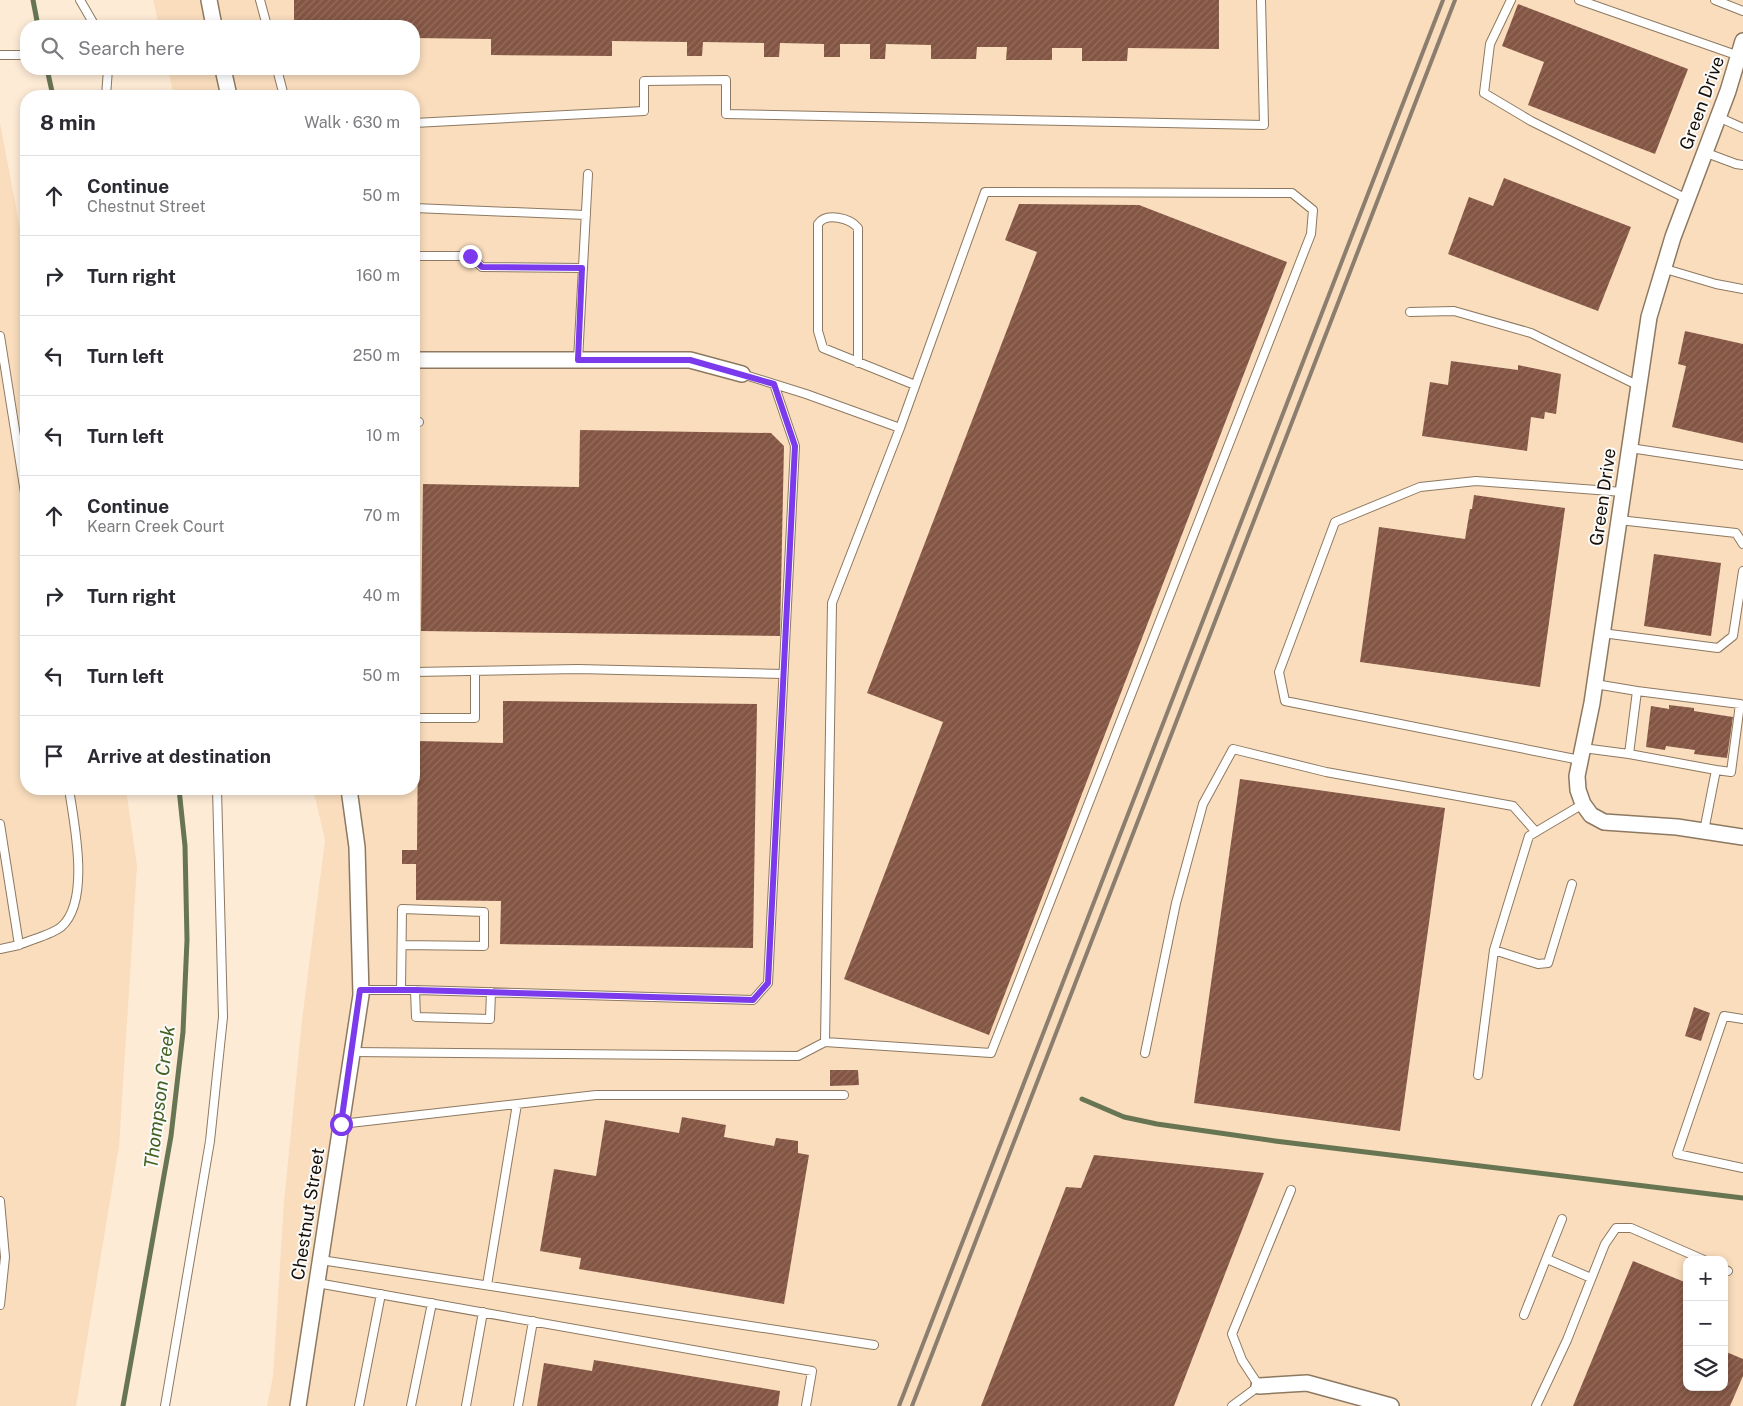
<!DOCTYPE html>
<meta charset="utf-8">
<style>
:root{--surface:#fff;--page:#f7f7f7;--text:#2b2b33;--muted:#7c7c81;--line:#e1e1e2}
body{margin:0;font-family:"Public Sans",sans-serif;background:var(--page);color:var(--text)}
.controls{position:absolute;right:15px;bottom:15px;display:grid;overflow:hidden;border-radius:10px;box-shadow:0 2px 8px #0003}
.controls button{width:45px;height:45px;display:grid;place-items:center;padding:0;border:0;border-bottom:1px solid var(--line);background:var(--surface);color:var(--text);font:25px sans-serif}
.stop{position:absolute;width:15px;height:15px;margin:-11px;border:4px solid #7c3aed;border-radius:50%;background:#fff}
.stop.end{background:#7c3aed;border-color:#fff;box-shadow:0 1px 5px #0008}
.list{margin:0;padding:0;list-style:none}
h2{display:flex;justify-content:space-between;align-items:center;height:65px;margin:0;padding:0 20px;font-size:21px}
h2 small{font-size:16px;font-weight:400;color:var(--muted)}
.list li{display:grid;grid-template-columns:32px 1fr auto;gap:15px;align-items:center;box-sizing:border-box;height:80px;padding:0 20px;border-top:1px solid var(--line)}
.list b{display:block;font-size:19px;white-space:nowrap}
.list p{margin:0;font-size:16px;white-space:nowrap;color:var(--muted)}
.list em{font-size:16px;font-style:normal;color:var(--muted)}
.icon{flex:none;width:28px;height:28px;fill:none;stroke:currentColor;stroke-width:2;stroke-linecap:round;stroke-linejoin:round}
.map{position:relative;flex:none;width:1743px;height:1406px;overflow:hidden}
.search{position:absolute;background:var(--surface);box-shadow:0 2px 8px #0003;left:20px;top:20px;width:400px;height:55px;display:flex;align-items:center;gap:12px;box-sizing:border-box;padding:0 18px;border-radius:20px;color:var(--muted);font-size:19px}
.panel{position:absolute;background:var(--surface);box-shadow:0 2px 8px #0003;left:20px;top:90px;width:400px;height:705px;border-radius:20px}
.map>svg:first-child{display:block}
.built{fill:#f9ddbd;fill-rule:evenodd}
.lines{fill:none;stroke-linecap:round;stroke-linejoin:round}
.stream{stroke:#677553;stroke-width:5}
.building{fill:url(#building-hatch)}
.lane-casing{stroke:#8d7961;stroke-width:10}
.street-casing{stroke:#8d7961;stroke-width:18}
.lane{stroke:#fff;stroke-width:8}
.street{stroke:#fff;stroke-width:15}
.rail{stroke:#8b7e6f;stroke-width:4}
.route{stroke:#7c3aed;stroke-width:6}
.labels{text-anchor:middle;stroke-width:4;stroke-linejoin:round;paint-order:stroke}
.street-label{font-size:18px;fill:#170f06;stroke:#fbfbfb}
.water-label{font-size:19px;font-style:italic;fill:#436120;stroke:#fbfbfb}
</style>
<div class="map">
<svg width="1743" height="1406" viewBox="0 0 1743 1406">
<defs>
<pattern id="building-hatch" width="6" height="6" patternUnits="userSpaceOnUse" patternTransform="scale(1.25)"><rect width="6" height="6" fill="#845543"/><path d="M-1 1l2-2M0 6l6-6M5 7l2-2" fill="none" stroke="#916e5f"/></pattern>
</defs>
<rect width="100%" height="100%" fill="#fdebd6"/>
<path class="built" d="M 153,0 L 1743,0 L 1743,1406 L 267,1406 L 273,1376 L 284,1202 L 302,1020 L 325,840 L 313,789 L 414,789 L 414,96 L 174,96 L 168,69 L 414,69 L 414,26 L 159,26 ZM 1687,1260 L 1724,1260 L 1724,1387 L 1687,1387 Z
M 0,123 L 26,260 L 26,789 L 126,789 L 137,866 L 119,1146 L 76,1406 L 0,1406 Z"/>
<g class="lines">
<path class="stream" d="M 33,0 L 38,26
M 47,69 L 53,96
M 1082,1099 L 1124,1117 L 1157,1124 L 1275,1141 L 1743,1198
M 123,1406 L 171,1136 L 183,1032 L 187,940 L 185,846 L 179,789"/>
</g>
<path class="building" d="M 294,0 L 1219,0 L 1219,49 L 1128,48 L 1127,61 L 1082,61 L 1082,48 L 1052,48 L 1052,60 L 1006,60 L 1007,47 L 977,47 L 976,59 L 931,59 L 931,45 L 886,44 L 885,59 L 870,59 L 870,44 L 840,44 L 840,57 L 824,57 L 824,44 L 780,43 L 779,57 L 764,57 L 764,43 L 703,42 L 702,56 L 687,56 L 687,42 L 612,41 L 612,56 L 491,55 L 491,39 L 414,38 L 414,26 L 294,26 Z
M 1518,4 L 1688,69 L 1655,154 L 1528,105 L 1544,62 L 1502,46 Z
M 1504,178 L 1631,227 L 1598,311 L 1448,254 L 1469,197 L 1493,206 Z
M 1019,204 L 1139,205 L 1287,262 L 989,1035 L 844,979 L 943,722 L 867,693 L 1037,252 L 1005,240 Z
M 1685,331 L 1743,344 L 1743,443 L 1672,427 L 1686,366 L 1678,364 Z
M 1451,361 L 1518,370 L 1518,365 L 1561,374 L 1556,414 L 1545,412 L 1544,419 L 1531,417 L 1527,451 L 1422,436 L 1430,382 L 1448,385 Z
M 580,430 L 771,433 L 784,446 L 780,636 L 421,631 L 423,484 L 579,487 Z
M 1474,495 L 1565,508 L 1540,687 L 1360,662 L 1379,527 L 1465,539 L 1470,509 L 1472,509 Z
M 1654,554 L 1721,563 L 1711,636 L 1644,626 Z
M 503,701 L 757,704 L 753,948 L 500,944 L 501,901 L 416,900 L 416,864 L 402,864 L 402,850 L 417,850 L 418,741 L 503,743 Z
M 1669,705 L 1694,708 L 1694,711 L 1733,717 L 1727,758 L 1694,754 L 1695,750 L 1666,746 L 1665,750 L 1646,747 L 1651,706 L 1669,709 Z
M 1240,779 L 1445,808 L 1400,1131 L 1194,1103 Z
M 1694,1007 L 1710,1013 L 1701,1041 L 1685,1036 Z
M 830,1070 L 858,1070 L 859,1085 L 830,1086 Z
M 682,1117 L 726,1125 L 724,1137 L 774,1146 L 776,1138 L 798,1141 L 798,1153 L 809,1155 L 784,1304 L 579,1269 L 581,1258 L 540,1251 L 554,1169 L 596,1176 L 605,1120 L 679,1133 Z
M 1094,1155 L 1264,1173 L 1174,1406 L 981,1406 L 1066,1187 L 1081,1188 Z
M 1633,1261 L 1687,1283 L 1687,1387 L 1724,1387 L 1724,1351 L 1743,1359 L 1743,1376 L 1730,1406 L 1573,1406 Z
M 594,1360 L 780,1391 L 778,1406 L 537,1406 L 544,1363 L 592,1371 Z"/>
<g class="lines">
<g class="lane-casing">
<path id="lane" d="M 80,0 L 95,26
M 260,0 L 267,26
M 1511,0 L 1490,44 L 1484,93 L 1531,121 L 1687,199
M 1579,0 L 1739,56
M 1715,0 L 1743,11
M 0,55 L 26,55
M 277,69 L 284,96
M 106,96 L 108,69
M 1718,117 L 1743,128
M 414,123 L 644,111 L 644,81 L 726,80 L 726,114 L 1264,125 L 1261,0
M 1704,152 L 1736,164 L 1743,165
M 414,208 L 586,215
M 414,256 L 470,256 L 482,267 L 583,268
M 1662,268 L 1716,284 L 1743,289
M 1410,312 L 1454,311 L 1531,333 L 1639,386
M 0,336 L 26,499
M 578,360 L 588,174
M 858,363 L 858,228 C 850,218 826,212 818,224 L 818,331 L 823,348 L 915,385
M 414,422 L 419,422
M 1630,448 L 1743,465
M 1619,520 L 1736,533 L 1743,544
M 1602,633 L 1718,648 L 1733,636 L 1743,571
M 414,672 L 578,669 L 783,674
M 1595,684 L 1637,691
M 414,718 L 475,718 L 475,672
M 1583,748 L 1629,754
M 1580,760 L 1285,701 L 1279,672 L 1335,522 L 1420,487 L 1476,481 L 1623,492
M 0,824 L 19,945 L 0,949
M 1704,831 L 1716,770 L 1629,754 L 1637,691 L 1740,704 L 1731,772 L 1716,770
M 19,945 C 30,940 53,934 61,927 C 91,901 74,823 69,789
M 1494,950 L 1538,964 L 1548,963 L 1572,884
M 360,990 L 415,990 L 753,1000 L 768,983 L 795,446 L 774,384
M 401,990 L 402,909 L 484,912 L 484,946 L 402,945
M 415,990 L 416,1017 L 490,1019 L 491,992
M 1743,1019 L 1724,1016 L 1677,1154 L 1743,1168
M 825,1042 L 991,1053 L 1311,234 L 1313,210 L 1292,193 L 985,192 L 900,428
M 352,1052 L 798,1056 L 825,1042 L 832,603 L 900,428 L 806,394 L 742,374
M 1145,1053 L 1176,903 L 1203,804 L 1233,749 L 1326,772 L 1513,806 L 1536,832
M 1478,1075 L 1494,950 L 1529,836 L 1583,804
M 341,1124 L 596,1095 L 844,1095
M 0,1201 L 5,1257 L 0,1305
M 1547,1259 L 1591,1278
M 321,1260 L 874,1345
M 1724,1269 L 1728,1271
M 317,1283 L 812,1371 L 806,1406
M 487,1285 L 517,1104
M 1524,1315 L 1562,1219
M 165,1406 L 210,1141 L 223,1017 L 217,789
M 359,1406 L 381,1294
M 411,1406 L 432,1303
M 466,1406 L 483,1312
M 518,1406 L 533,1321
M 1232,1406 L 1259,1386 L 1242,1360 L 1232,1334 L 1291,1190
M 1536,1406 L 1567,1340 L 1605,1244 L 1616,1228 L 1631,1228 L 1704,1260"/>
</g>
<g class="street-casing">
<path id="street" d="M 209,0 L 214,26
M 1743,41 L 1728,91 L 1673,237 L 1649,317 L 1592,703 L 1577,776 L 1578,790 L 1583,804 L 1591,815 L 1604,822 L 1677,827 L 1743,837
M 223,69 L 229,96
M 414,360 L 690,360 L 742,374
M 1259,1386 L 1307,1383 L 1391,1406
M 298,1406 L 361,995 L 357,847 L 349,789"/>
</g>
<use href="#lane" class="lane"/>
<use href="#street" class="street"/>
<path class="rail" d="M 899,1406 L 1443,0
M 912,1406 L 1455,0"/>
</g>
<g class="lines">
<path class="route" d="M 341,1124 L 360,990 L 415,990 L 753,1000 L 768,983 L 795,446 L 774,384 L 690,360 L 578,360 L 582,268 L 482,267 L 470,256"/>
</g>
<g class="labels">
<g class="street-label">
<text transform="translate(1702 103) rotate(-70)" y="6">Green Drive</text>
<text transform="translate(1603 497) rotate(-82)" y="6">Green Drive</text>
<text transform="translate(308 1214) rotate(-81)" y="6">Chestnut Street</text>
</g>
<g class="water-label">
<text transform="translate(159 1097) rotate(-83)" y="7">Thompson Creek</text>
</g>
</g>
</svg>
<div class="controls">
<button>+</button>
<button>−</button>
<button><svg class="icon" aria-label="layers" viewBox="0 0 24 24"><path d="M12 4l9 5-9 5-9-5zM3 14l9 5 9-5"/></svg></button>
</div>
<div class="stop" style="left:341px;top:1124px"></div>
<div class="stop end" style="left:470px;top:256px"></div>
<div class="search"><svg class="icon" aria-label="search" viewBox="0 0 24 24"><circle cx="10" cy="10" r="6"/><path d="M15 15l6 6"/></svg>Search here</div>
<section class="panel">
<h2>8 min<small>Walk · 630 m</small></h2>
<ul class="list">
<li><svg class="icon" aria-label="ahead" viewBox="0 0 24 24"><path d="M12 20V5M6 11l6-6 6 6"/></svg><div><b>Continue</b><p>Chestnut Street</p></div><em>50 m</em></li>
<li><svg class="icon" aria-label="right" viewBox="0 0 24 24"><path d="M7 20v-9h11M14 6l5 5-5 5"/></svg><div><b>Turn right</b></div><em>160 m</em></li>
<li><svg class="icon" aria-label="left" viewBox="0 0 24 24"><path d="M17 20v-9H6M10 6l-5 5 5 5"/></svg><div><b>Turn left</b></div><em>250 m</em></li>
<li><svg class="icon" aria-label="left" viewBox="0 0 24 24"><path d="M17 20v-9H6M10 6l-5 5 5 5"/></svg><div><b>Turn left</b></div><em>10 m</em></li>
<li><svg class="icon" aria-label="ahead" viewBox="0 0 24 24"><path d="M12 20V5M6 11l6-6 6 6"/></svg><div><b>Continue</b><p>Kearn Creek Court</p></div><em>70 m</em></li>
<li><svg class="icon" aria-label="right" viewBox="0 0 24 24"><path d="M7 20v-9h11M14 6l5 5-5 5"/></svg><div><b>Turn right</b></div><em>40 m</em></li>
<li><svg class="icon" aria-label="left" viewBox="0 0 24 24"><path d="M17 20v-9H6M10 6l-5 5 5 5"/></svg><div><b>Turn left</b></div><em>50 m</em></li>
<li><svg class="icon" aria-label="arrive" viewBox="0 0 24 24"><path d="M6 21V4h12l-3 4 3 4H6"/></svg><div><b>Arrive at destination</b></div></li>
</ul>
</section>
</div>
